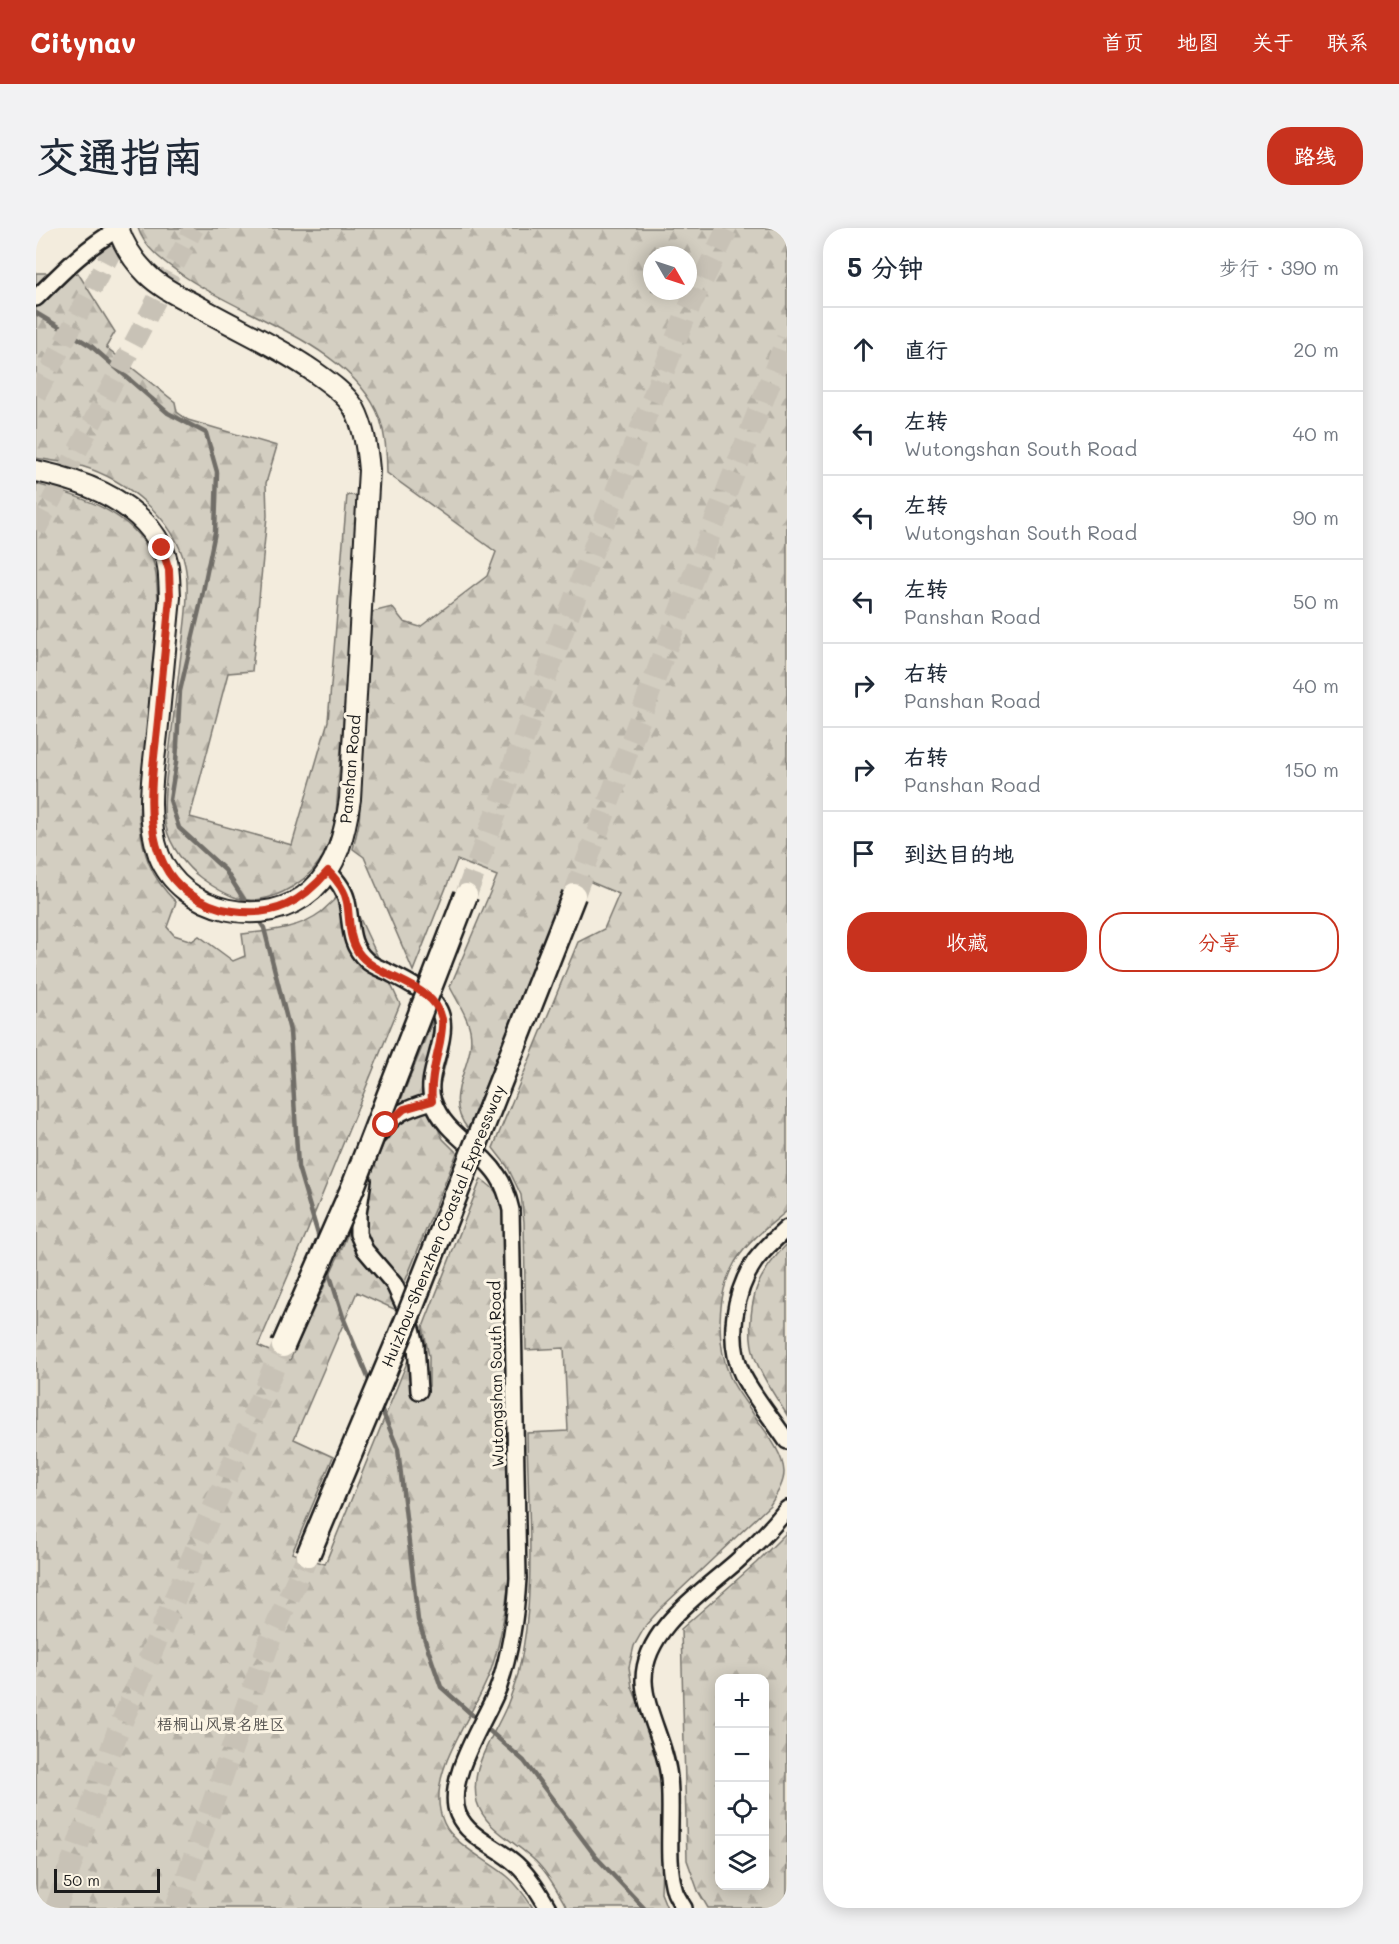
<!DOCTYPE html>
<html lang="zh">
<meta charset="utf-8">
<style>
:root{--surface:#fff;--page:#f2f2f3;--text:#1f2937;--muted:#747a83;--line:#e0e1e3;--accent:#c8321e}
body{margin:0;font-family:Mali,"LXGW WenKai TC",sans-serif;background:var(--page);color:var(--text)}
.controls{position:absolute;right:18px;bottom:18px;display:grid;overflow:hidden;border-radius:12px;box-shadow:0 3px 15px #0003}
.controls button{width:54px;height:54px;display:grid;place-items:center;padding:0;border:0;border-bottom:2px solid var(--line);background:var(--surface);color:var(--text);font:30px sans-serif}
.compass{position:absolute;left:607px;top:18px;width:54px;height:54px;border-radius:50%;background:var(--surface);box-shadow:0 3px 15px #0003;rotate:129deg}
.scale{position:absolute;left:18px;bottom:15px;width:106px;box-sizing:border-box;padding-left:6px;border:3px solid #1c1c1c;border-top:0;font-size:16px;line-height:21px;white-space:nowrap;color:#1c1c1c;-webkit-text-stroke:4px #fcf5e5;paint-order:stroke}
.stop{position:absolute;width:18px;height:18px;margin:-14px;border:4px solid #c8321e;border-radius:50%;background:#fff}
.stop.end{background:#c8321e;border-color:#fff;box-shadow:0 2px 6px #0008}
.list{margin:0;padding:0;list-style:none}
h2{display:flex;justify-content:space-between;align-items:center;height:78px;margin:0;padding:0 24px;font-size:26px}
h2 small{font-size:20px;font-weight:400;color:var(--muted)}
.list li{display:grid;grid-template-columns:39px 1fr auto;gap:18px;align-items:center;box-sizing:border-box;height:84px;padding:0 24px;border-top:2px solid var(--line)}
.list b{display:block;font-size:22px;white-space:nowrap}
.list p{margin:0;font-size:20px;white-space:nowrap;color:var(--muted)}
.list em{font-size:20px;font-style:normal;color:var(--muted)}
.actions{display:flex;gap:12px;padding:18px 24px}
.actions a{flex:1;padding:14px 0;border:2px solid var(--accent);border-radius:24px;text-align:center;font-size:21px;color:var(--accent)}
.actions .main{background:var(--accent);color:#fff}
.icon{flex:none;width:33px;height:33px;fill:none;stroke:currentColor;stroke-width:2;stroke-linecap:round;stroke-linejoin:round}
.map{position:relative;flex:none;width:751px;height:1680px;overflow:hidden;border-radius:24px}
header{display:flex;align-items:center;gap:36px;box-sizing:border-box;height:84px;padding:0 30px;background:var(--accent);color:#fff}
header strong{font-size:28px}
nav{display:flex;gap:33px;margin-inline-start:auto;font-size:21px}
.intro{display:flex;align-items:center;justify-content:space-between;box-sizing:border-box;height:144px;padding:0 36px}
h1{margin:0;font-size:42px}
.button{padding:15px 27px;border-radius:24px;background:var(--accent);color:#fff;font-size:21px;font-weight:700}
main{display:flex;gap:36px;padding:0 36px}
aside{flex:1;background:var(--surface);border-radius:24px;box-shadow:0 3px 15px #0003}
.map>svg:first-child{display:block}
.forest{fill:url(#forest-firs);stroke:#78756e;stroke-width:1.5;fill-rule:evenodd}
.lines{fill:none;stroke-linecap:round;stroke-linejoin:round}
.stream{stroke:#716e68;stroke-width:4.5}
.major-tunnel{stroke:#c8c2b6;stroke-width:20;stroke-dasharray:20 10;stroke-linecap:butt}
.highway-tunnel{stroke:#c8c2b6;stroke-width:22;stroke-dasharray:22 11;stroke-linecap:butt}
.minor-casing{stroke:#1c1c1c;stroke-width:20}
.major-casing{stroke:#1c1c1c;stroke-width:24}
.minor{stroke:#fcf5e5;stroke-width:15}
.major{stroke:#fcf5e5;stroke-width:20}
.highway-bridge-casing{stroke:#1c1c1c;stroke-width:27;stroke-linecap:butt}
.highway-bridge{stroke:#fcf5e5;stroke-width:22}
.route{stroke:#c8321e;stroke-width:8}
.labels{text-anchor:middle;stroke-width:6;stroke-linejoin:round;paint-order:stroke}
.street-label{font-size:16px;fill:#1c1c1c;stroke:#fcf5e5}
.park-label{font-size:16px;fill:#53514e;stroke:#fcf5e5}
</style>
<header>
<strong>Citynav</strong>
<nav><a>首页</a><a>地图</a><a>关于</a><a>联系</a></nav>
</header>
<div class="intro"><h1>交通指南</h1><a class="button">路线</a></div>
<main>
<div class="map">
<svg width="751" height="1680" viewBox="0 0 751 1680">
<defs>
<pattern id="forest-firs" width="22" height="20" patternUnits="userSpaceOnUse" patternTransform="scale(1.5)"><rect width="22" height="20" fill="#d3cec1"/><path d="M5 1l3.5 6h-7zM16 11l3.5 6h-7z" fill="#b5b0a5"/></pattern>
</defs>
<rect width="100%" height="100%" fill="#f3ecdd"/>
<filter id="ink" filterUnits="userSpaceOnUse"><feTurbulence type="fractalNoise" baseFrequency=".0167" numOctaves="2"/><feDisplacementMap in="SourceGraphic" scale="12" xChannelSelector="R" yChannelSelector="G"/><feConvolveMatrix kernelMatrix="1 2 1 2 8 2 1 2 1" color-interpolation-filters="sRGB"/></filter>
<g filter="url(#ink)">
<path class="forest" d="M 102,0 L 751,0 L 751,983 C 733,998 712,1013 699,1034 C 680,1067 680,1115 694,1149 C 699,1161 709,1173 716,1184 C 727,1201 747,1223 748,1244 C 748,1256 740,1267 734,1277 L 626,1379 L 610,1397 L 598,1418 L 593,1439 L 596,1459 L 617,1514 L 625,1546 L 628,1573 L 625,1665 L 631,1680 L 531,1680 C 523,1666 515,1650 504,1638 C 485,1615 450,1604 441,1574 C 433,1542 455,1512 468,1484 C 474,1472 478,1459 482,1446 C 501,1367 492,1285 491,1205 L 532,1203 L 528,1120 L 490,1122 L 488,994 L 485,967 L 471,938 L 457,920 L 542,714 L 568,701 L 583,666 L 536,646 L 432,901 C 404,866 441,837 434,802 C 432,789 420,771 414,759 L 461,648 L 421,632 L 377,743 L 328,629 L 317,621 L 323,595 L 336,384 L 356,379 L 368,394 L 384,399 L 451,348 L 460,324 L 351,245 C 351,226 350,209 344,191 C 317,117 205,89 145,46 C 128,34 109,21 102,0 ZM 616,27 L 652,27 L 652,63 L 616,63 Z
M 0,45 L 42,45 L 79,104 L 70,119 L 139,174 L 141,184 L 152,192 L 241,218 L 230,255 L 231,288 L 216,443 L 192,445 L 154,589 L 256,617 L 292,493 L 311,267 L 324,268 L 300,587 C 296,603 293,620 283,634 C 268,657 229,679 201,670 C 188,666 176,658 165,650 C 150,639 134,618 130,599 C 125,577 132,540 134,518 C 138,484 142,451 146,418 C 149,395 154,360 149,337 C 139,290 89,251 45,238 C 30,234 15,233 0,230 Z
M 0,256 C 42,268 96,283 115,327 C 121,342 121,358 122,373 L 103,589 C 106,624 114,649 140,674 L 131,699 L 138,707 L 156,713 L 163,708 L 197,733 L 209,728 L 206,706 C 233,703 263,701 285,684 C 293,677 301,669 310,661 L 364,776 L 271,1004 L 222,1118 L 254,1132 L 306,1020 L 402,779 L 409,787 L 415,798 L 413,821 L 399,876 L 399,894 L 407,911 L 421,925 L 358,1081 L 321,1064 L 258,1211 L 297,1229 L 256,1325 L 289,1336 L 372,1132 L 374,1160 L 393,1158 L 393,1128 L 387,1099 L 445,951 C 460,961 465,969 468,987 L 475,1334 C 471,1370 467,1407 455,1442 C 440,1487 386,1546 408,1595 C 417,1616 453,1633 471,1648 C 481,1656 490,1669 497,1680 L 0,1680 Z
M 751,1016 L 751,1187 C 740,1169 726,1150 719,1130 C 712,1110 714,1082 720,1062 C 725,1046 740,1027 751,1016 Z
M 751,1304 L 751,1680 L 672,1680 L 662,1663 L 651,1632 L 645,1401 L 720,1335 ZM 684,1450 L 728,1450 L 728,1658 L 684,1658 Z"/>
<g class="lines">
<path class="stream" d="M 0,85 L 55,118 L 132,185 L 170,205 L 181,244 L 179,304 L 164,378 L 144,463 L 140,535 L 134,572 L 143,600 L 189,642 L 213,679
M 220,688 L 228,700 L 254,803 L 262,939 L 284,1013
M 291,1038 L 307,1089 L 335,1157
M 343,1175 L 362,1221 L 382,1392 L 405,1459 L 442,1492
M 448,1498 L 488,1533 L 560,1629 L 608,1680"/>
<path class="major-tunnel" d="M 0,167 L 88,0
M 0,302 L 158,0"/>
<path class="highway-tunnel" d="M 430,667 L 548,345 L 650,86 L 692,0
M 538,667 L 648,372 L 751,111
M 20,1680 L 81,1505 L 247,1118
M 140,1680 L 234,1412 L 272,1327"/>
<g class="minor-casing">
<path id="minor" d="M 0,70 C 27,43 49,20 82,1
M 292,643 C 301,652 309,662 311,674 C 316,696 312,715 330,732 C 336,738 343,740 350,743 C 370,754 403,767 406,792 C 410,817 388,850 397,873 C 408,906 444,920 462,948 C 469,958 472,969 475,982 L 482,1350 C 480,1387 475,1422 463,1458 C 451,1491 408,1551 422,1586 C 432,1610 462,1619 480,1636 C 494,1649 503,1664 512,1680
M 343,907 C 359,884 370,881 396,873
M 327,952 L 322,986 L 322,1006 L 329,1022 L 358,1056 L 373,1088 L 380,1117 L 383,1163
M 751,1000 C 740,1010 728,1021 719,1033 C 698,1064 690,1113 707,1148 C 718,1169 737,1192 751,1213
M 648,1680 C 645,1675 641,1669 639,1664 C 629,1633 637,1584 633,1550 C 630,1517 609,1483 608,1453 C 607,1402 666,1364 700,1334 C 718,1318 736,1300 751,1281"/>
</g>
<g class="major-casing">
<path id="major" d="M 0,243 C 47,253 104,273 126,320 C 134,335 133,352 134,369 C 130,412 126,454 122,496 C 118,539 108,586 123,627 C 145,685 231,703 276,662 C 302,638 309,604 314,571 L 333,242 C 331,220 328,199 318,180 C 309,165 291,153 277,143 C 243,119 202,101 165,80 C 147,70 126,61 111,46 C 98,33 88,18 82,0"/>
</g>
<use href="#minor" class="minor"/>
<use href="#major" class="major"/>
<g class="highway-bridge-casing">
<path id="highway-bridge" d="M 247,1118 L 317,959 L 430,667
M 272,1327 L 369,1096 L 538,667"/>
</g>
<use href="#highway-bridge" class="highway-bridge"/>
</g>
</g>
<g class="lines" filter="url(#ink)">
<path class="route" d="M 126,320 L 133,342 L 134,369 C 130,410 126,451 122,492 C 117,546 100,626 151,664 C 164,673 180,681 197,683 C 239,689 266,674 292,643 C 301,652 309,662 311,674 C 314,691 312,709 322,724 C 340,751 398,754 406,791 C 407,798 405,807 404,814 C 400,833 394,853 396,873 L 368,881 L 350,897"/>
</g>
<g class="labels">
<g class="street-label">
<text transform="translate(314 541) rotate(-85)" y="6">Panshan Road</text>
<text transform="translate(407 998) rotate(-68)" y="6">Huizhou-Shenzhen Coastal Expressway</text>
<text transform="translate(460 1146) rotate(-91)" y="6">Wutongshan South Road</text>
</g>
<g class="park-label">
<text x="185" y="1502">梧桐山风景名胜区</text>
</g>
</g>
</svg>
<div class="controls">
<button>+</button>
<button>−</button>
<button><svg class="icon" aria-label="locate" viewBox="0 0 24 24"><circle cx="12" cy="12" r="6"/><path d="M12 2v4M12 18v4M2 12h4M18 12h4"/></svg></button>
<button><svg class="icon" aria-label="layers" viewBox="0 0 24 24"><path d="M12 4l9 5-9 5-9-5zM3 14l9 5 9-5"/></svg></button>
</div>
<svg class="compass" viewBox="-18 -18 36 36"><path d="M0-13l5 13h-10z" fill="#e53935"/><path d="M0 13l5-13h-10z" fill="#747a83"/></svg>
<div class="scale">50 m</div>
<div class="stop" style="left:350px;top:897px"></div>
<div class="stop end" style="left:126px;top:320px"></div>
</div>
<aside>
<h2>5 分钟<small>步行 · 390 m</small></h2>
<ul class="list">
<li><svg class="icon" aria-label="ahead" viewBox="0 0 24 24"><path d="M12 20V5M6 11l6-6 6 6"/></svg><div><b>直行</b></div><em>20 m</em></li>
<li><svg class="icon" aria-label="left" viewBox="0 0 24 24"><path d="M17 20v-9H6M10 6l-5 5 5 5"/></svg><div><b>左转</b><p>Wutongshan South Road</p></div><em>40 m</em></li>
<li><svg class="icon" aria-label="left" viewBox="0 0 24 24"><path d="M17 20v-9H6M10 6l-5 5 5 5"/></svg><div><b>左转</b><p>Wutongshan South Road</p></div><em>90 m</em></li>
<li><svg class="icon" aria-label="left" viewBox="0 0 24 24"><path d="M17 20v-9H6M10 6l-5 5 5 5"/></svg><div><b>左转</b><p>Panshan Road</p></div><em>50 m</em></li>
<li><svg class="icon" aria-label="right" viewBox="0 0 24 24"><path d="M7 20v-9h11M14 6l5 5-5 5"/></svg><div><b>右转</b><p>Panshan Road</p></div><em>40 m</em></li>
<li><svg class="icon" aria-label="right" viewBox="0 0 24 24"><path d="M7 20v-9h11M14 6l5 5-5 5"/></svg><div><b>右转</b><p>Panshan Road</p></div><em>150 m</em></li>
<li><svg class="icon" aria-label="arrive" viewBox="0 0 24 24"><path d="M6 21V4h12l-3 4 3 4H6"/></svg><div><b>到达目的地</b></div></li>
</ul>
<div class="actions"><a class="main">收藏</a><a>分享</a></div>
</aside>
</main>
